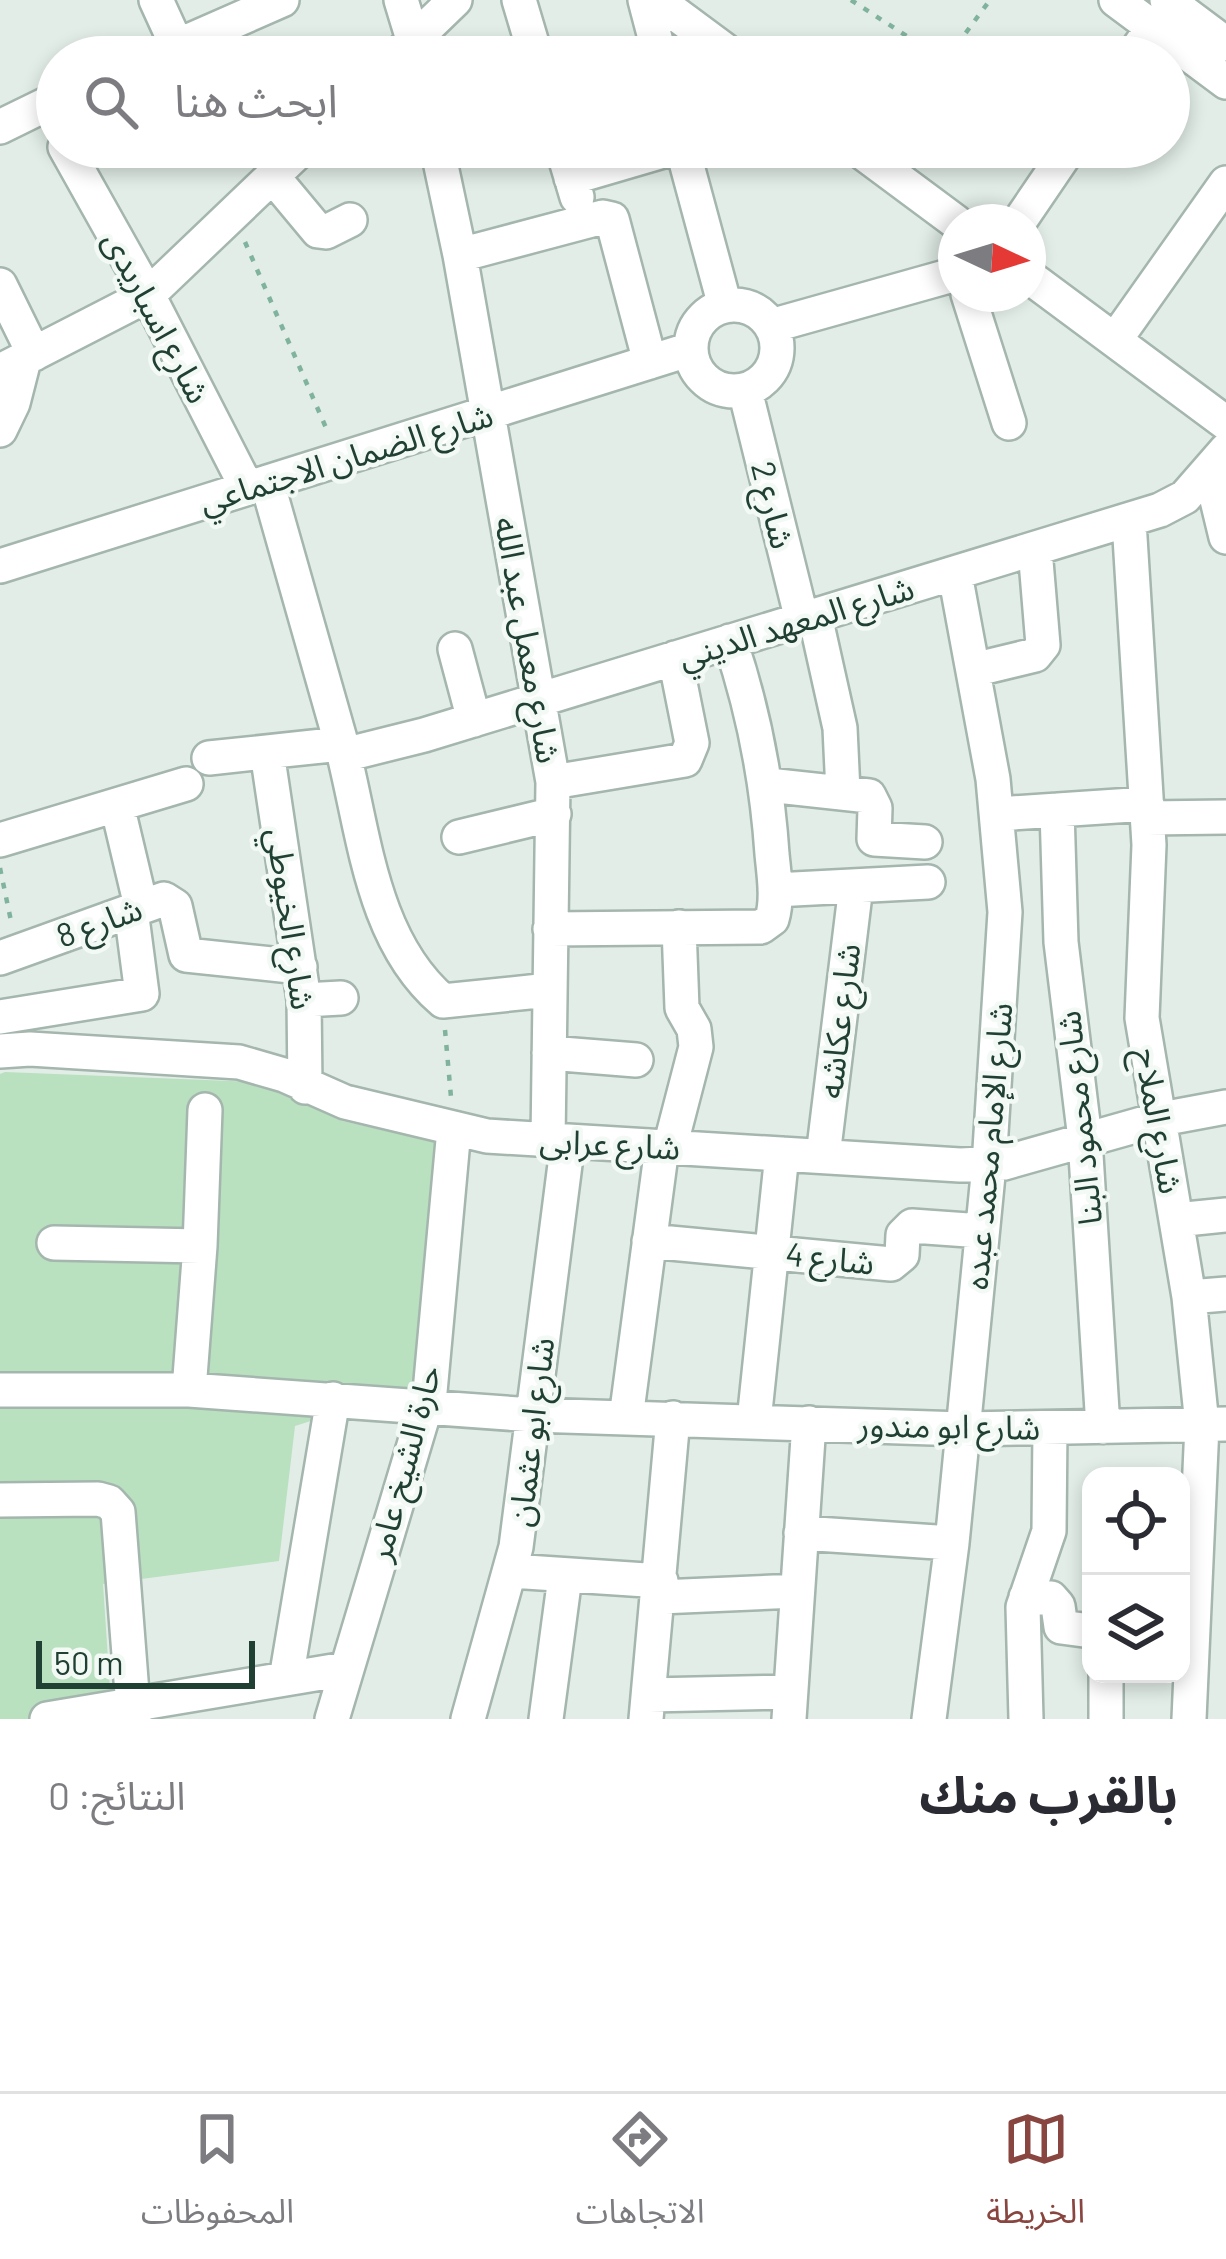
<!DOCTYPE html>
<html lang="ar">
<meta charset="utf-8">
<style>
:root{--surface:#fff;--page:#f2f2f3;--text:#2b2b33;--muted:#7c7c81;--line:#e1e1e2;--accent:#894641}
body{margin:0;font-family:Barlow,"Noto Sans Arabic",sans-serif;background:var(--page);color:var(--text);direction:rtl}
.controls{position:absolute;right:36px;bottom:36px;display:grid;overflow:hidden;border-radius:24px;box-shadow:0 6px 18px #0003}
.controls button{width:108px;height:108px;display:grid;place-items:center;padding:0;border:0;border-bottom:3px solid var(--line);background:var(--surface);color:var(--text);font:60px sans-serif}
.compass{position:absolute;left:938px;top:204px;width:108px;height:108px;border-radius:50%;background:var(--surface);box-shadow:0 6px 18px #0003;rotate:94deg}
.scale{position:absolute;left:36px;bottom:30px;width:219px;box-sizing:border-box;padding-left:12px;border:6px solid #214034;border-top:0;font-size:33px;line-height:42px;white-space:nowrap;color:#214034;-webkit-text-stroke:9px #f3f9f5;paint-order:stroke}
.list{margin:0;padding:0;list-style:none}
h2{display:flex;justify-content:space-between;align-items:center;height:156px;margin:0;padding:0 48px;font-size:51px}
h2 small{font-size:39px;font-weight:400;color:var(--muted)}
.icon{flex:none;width:66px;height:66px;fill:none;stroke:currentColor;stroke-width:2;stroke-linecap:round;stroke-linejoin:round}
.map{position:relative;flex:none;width:1226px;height:1719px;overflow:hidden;direction:ltr}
.search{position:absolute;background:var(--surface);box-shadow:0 6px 18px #0003;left:36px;right:36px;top:36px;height:132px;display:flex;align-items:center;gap:30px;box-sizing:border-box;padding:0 42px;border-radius:66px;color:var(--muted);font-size:45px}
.sheet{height:372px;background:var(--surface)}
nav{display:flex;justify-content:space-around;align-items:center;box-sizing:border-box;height:168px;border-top:3px solid var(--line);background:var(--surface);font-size:33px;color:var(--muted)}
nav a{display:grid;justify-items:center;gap:6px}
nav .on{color:var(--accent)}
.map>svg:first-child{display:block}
.green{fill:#b9e0bf}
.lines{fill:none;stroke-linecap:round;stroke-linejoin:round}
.minor-casing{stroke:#a4b6ae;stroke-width:38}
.path{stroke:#80b39d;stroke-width:4.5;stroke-dasharray:6 9;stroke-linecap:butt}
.minor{stroke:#fff;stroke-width:33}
.labels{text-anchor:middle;stroke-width:9;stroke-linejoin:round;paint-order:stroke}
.street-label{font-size:33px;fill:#214034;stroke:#f3f9f5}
</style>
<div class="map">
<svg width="1226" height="1719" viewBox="0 0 1226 1719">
<rect width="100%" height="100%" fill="#e2ede7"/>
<path class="green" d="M 5,1072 L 257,1082 L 342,1121 L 437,1142 L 414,1388 L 295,1426 L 279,1561 L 103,1584 L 112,1719 L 0,1719 L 0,1074 Z"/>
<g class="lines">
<g class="minor-casing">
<path id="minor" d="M 156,0 L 177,46
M 401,0 L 418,56
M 519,0 L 536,57
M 645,0 L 660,57
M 657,0 L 734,57
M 1116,0 L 1226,82
M 1167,0 L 1226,44
M 152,57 L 282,0
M 396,57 L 455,0
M 1132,57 L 1153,27
M 0,127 L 57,99
M 65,147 L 148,295 L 247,488
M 437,147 L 460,255 L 553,782 L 548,1140
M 562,147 L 577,197
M 682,147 L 725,306
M 855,147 L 956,222
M 273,177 L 318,231 L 326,232 L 350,220
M 571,178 L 677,147
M 1019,222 L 1070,147
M 460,255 L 603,217 L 612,219 L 650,362
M 1028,276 L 1226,423
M 0,285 L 34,354
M 968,294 L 1009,423
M691 348a43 43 0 1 1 86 0a43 43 0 1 1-86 0Z
M 771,326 L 956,274
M 1115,340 L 1226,183
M 0,371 L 148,295 L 303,147
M 745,390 L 802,620
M 0,430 L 13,403 L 24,360
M 1210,471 L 1226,537
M 267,482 C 291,568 316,653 340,739 C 364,827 369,938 443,1001 L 549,990
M 1129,521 L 1149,845 L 1142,1018 L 1189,1297 L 1202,1425 L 1189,1719
M 0,566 L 691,349
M 815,616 L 840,728 L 843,792
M 455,649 L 474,720
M 973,670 L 1035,655 L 1043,645 L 1035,549
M 267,752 L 304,1000 L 305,1087
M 344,755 L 424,735 L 1160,510 L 1185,497 L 1226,450
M 209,758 L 341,744
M 553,782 L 685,760 L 692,743 L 675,658
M 768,785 L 869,796 L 875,808 L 874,839 L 925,842
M 117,805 L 141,906
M 1057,810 L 1061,942 L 1085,1139 L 1103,1427
M 998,814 L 1147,804
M 1147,818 L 1226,817
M 459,837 L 554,814
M 0,840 L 186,784
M 775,890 L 928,882
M 550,929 L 761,927 L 772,919 C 778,899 774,875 772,854 C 767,779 754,712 730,641
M 0,958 L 164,899 L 175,906 L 186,955 L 300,967
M 304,1000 L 341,998
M 0,1017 L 142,994 L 131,910
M 0,1051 L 30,1049 L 239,1062 L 284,1075 L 345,1102 L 487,1136 L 960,1165 L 1004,1163 L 1156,1120 L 1226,1107
M 549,1053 L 636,1060
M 670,1147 L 696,1047 L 694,1029 L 682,1008 L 679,927
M 823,1156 L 856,886
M 1176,1220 L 1226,1215
M 649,1241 L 891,1264 L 902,1255 L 903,1235 L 912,1226 L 982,1231
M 54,1243 L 200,1246
M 1189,1297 L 1226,1294
M 0,1390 L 189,1390 L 533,1415 L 963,1429 L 1226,1424
M 189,1390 L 200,1246 L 205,1110
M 626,1418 L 662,1147
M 754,1421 L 782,1154
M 0,1500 L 98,1499 L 109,1502 L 118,1512 L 134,1719
M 801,1533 L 952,1543
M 511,1571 L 661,1581
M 660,1597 L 797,1591
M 1026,1597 L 1051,1598 L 1058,1606 L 1061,1627 L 1091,1631
M 286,1679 L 333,1399
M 649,1695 L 790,1692
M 47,1719 L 345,1669
M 332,1719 L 430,1392 L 454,1129
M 468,1719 L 516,1547 L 568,1141
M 546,1719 L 565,1577
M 646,1719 L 673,1418
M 789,1719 L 809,1423
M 929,1719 L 952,1543 L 989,1165 L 1005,912 L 993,779 L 955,574
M 1026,1719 L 1023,1607 L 1049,1531 L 1050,1428
M 1106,1719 L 1106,1674"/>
</g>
<path class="path" d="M 851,0 L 939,57
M 948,57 L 990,0
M 245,242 L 327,430
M 0,868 L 11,921
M 445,1030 L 451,1097"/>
<use href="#minor" class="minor"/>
</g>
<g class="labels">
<g class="street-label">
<text transform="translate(157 317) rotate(62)" y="12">شارع اسباريدى</text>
<text transform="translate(346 458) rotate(-17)" y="12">شارع الضمان الاجتماعي</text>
<text transform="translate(773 505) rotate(76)" y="12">شارع 2</text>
<text transform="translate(796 622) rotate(-17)" y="12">شارع المعهد الديني</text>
<text transform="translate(528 640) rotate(80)" y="12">شارع معمل عبد الله</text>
<text transform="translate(291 919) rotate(82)" y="12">شارع الخيوطي</text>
<text transform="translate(99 922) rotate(-20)" y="12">شارع 8</text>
<text transform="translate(839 1021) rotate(-83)" y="12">شارع عكاشه</text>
<text transform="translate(1079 1118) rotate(-96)" y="12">شارع محمود البنا</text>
<text transform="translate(1159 1121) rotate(80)" y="12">شارع الملاح</text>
<text transform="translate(610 1144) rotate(3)" y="12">شارع عرابى</text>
<text transform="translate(988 1146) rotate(-85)" y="12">شارع الإمام محمد عبده</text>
<text transform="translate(830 1258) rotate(6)" y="12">شارع 4</text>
<text transform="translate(949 1426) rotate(1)" y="12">شارع ابو مندور</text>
<text transform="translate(531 1432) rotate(-83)" y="12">شارع ابو عثمان</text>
<text transform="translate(404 1463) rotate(-75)" y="12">حارة الشيخ عامر</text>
</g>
</g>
</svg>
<div class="controls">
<button><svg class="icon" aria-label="locate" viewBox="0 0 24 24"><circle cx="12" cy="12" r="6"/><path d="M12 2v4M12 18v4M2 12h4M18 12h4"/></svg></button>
<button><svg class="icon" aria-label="layers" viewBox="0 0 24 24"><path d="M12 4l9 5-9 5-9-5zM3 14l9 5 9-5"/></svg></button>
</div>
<svg class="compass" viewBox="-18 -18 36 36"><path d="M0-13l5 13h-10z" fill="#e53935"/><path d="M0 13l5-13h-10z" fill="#7c7c81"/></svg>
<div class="scale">50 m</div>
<div class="search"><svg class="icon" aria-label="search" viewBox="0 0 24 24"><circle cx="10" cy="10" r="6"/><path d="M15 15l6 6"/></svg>ابحث هنا</div>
</div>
<section class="sheet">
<h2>بالقرب منك<small>النتائج: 0</small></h2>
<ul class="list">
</ul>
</section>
<nav>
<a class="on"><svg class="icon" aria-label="map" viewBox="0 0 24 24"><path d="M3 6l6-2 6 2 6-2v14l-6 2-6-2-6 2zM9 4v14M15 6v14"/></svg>الخريطة</a>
<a><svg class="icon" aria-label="directions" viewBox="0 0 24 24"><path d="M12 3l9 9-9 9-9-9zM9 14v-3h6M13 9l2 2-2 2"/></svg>الاتجاهات</a>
<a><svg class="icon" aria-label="saved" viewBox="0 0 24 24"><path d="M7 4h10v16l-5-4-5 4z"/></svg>المحفوظات</a>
</nav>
